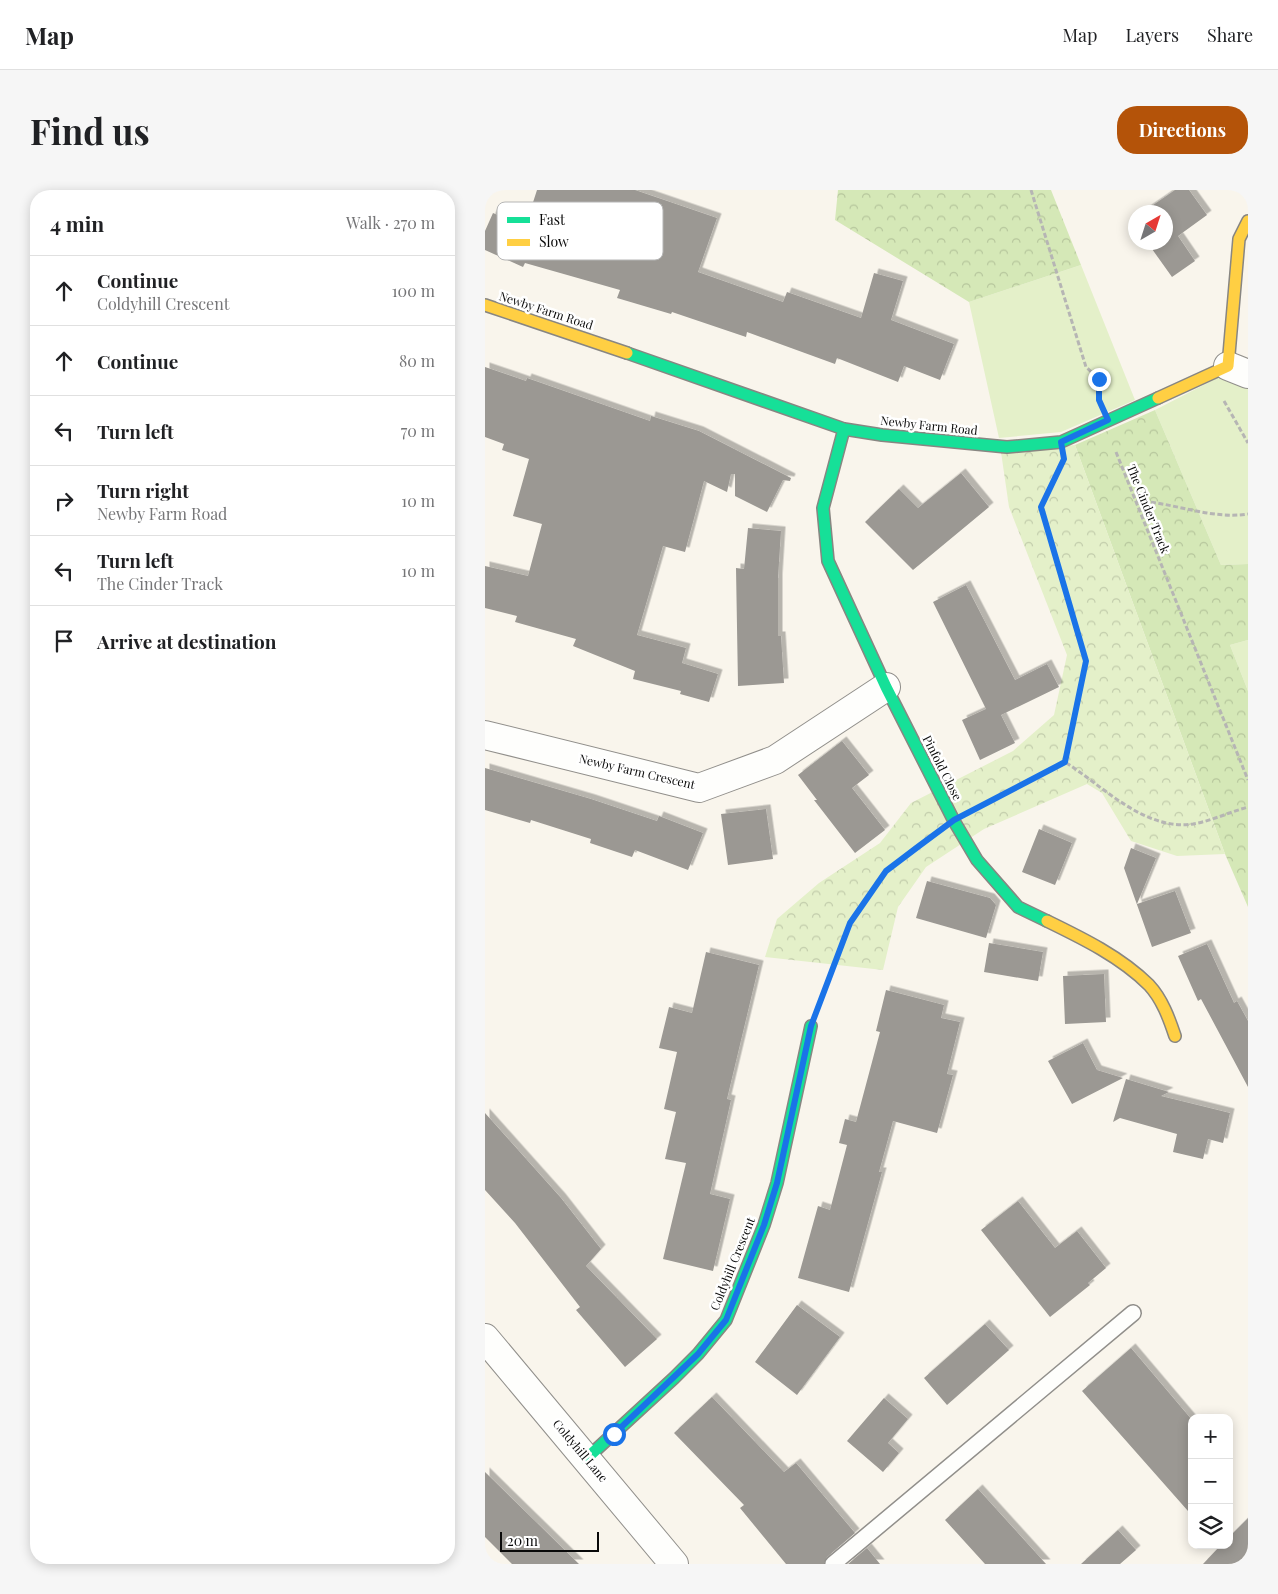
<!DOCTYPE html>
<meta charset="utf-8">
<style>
:root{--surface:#fff;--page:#f6f6f6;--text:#202124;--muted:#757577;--line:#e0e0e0;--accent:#b45309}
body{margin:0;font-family:"Playfair Display",serif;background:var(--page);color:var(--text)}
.controls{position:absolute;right:15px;bottom:15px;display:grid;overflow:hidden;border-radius:10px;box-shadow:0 2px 12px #0003}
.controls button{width:45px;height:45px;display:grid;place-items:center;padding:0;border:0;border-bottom:1px solid var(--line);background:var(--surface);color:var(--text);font:25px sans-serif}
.compass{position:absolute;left:643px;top:15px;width:45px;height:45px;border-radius:50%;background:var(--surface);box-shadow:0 2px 12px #0003;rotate:39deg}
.scale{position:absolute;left:15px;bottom:12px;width:99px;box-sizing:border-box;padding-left:5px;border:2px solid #090909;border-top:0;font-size:14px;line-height:18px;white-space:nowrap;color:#090909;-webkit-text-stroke:4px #fff;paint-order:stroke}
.stop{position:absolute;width:15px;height:15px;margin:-11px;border:4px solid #1a73e8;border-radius:50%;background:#fff}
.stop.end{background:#1a73e8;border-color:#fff;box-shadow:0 1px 5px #0008}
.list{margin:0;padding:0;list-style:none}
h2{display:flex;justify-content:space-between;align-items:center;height:65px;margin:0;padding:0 20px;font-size:21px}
h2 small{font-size:16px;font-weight:400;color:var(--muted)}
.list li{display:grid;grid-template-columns:32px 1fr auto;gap:15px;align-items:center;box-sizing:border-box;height:70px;padding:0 20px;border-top:1px solid var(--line)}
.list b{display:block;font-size:19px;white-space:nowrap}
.list p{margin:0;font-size:16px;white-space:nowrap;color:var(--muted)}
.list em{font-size:16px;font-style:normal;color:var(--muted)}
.icon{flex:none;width:28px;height:28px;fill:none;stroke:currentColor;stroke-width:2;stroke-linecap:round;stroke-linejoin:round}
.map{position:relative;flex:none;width:763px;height:1374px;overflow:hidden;border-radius:20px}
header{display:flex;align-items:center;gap:30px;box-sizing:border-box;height:70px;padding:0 25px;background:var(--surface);border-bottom:1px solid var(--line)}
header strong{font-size:24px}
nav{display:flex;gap:28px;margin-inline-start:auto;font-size:18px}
.intro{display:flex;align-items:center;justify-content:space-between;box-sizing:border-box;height:120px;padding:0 30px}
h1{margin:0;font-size:35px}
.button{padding:12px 22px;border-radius:20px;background:var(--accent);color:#fff;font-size:18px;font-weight:700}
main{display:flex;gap:30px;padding:0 30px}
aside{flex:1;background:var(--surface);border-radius:20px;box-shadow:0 2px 12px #0003}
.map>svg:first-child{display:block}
.grass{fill:#e4f0c9}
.forest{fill:url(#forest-crowns)}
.park{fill:url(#park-crowns)}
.building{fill:#9b9893;filter:url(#shadow)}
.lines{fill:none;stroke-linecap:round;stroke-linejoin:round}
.lane-casing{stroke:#918f8b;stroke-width:18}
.street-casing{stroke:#918f8b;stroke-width:30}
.fast-casing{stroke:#888682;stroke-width:14}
.slow-casing{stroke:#888682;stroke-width:14}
.path{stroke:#b6b5b4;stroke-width:3;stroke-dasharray:5 2.5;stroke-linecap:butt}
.lane{stroke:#fefefc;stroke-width:15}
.street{stroke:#fefefc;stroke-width:28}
.fast{stroke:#16e098;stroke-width:11}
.slow{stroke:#ffcf43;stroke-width:11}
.route{stroke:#1a73e8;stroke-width:6}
.labels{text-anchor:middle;stroke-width:5;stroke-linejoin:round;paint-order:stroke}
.street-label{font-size:12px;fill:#090909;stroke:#fff}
.key{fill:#fff;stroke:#b5b5b5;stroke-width:1}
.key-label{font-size:14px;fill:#090909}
</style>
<header>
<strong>Map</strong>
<nav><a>Map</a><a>Layers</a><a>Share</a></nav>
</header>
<div class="intro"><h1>Find us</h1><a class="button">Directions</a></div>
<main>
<aside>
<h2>4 min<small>Walk · 270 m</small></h2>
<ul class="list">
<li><svg class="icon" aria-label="ahead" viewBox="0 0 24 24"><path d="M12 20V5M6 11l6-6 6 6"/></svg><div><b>Continue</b><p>Coldyhill Crescent</p></div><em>100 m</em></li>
<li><svg class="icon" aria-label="ahead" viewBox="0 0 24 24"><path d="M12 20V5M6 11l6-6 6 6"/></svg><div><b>Continue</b></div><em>80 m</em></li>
<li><svg class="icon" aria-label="left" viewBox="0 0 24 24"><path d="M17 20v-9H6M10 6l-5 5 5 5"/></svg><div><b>Turn left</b></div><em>70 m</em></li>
<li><svg class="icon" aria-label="right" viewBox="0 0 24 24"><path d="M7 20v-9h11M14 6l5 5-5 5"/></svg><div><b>Turn right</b><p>Newby Farm Road</p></div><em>10 m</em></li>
<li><svg class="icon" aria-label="left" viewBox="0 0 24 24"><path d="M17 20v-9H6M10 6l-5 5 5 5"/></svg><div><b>Turn left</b><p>The Cinder Track</p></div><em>10 m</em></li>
<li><svg class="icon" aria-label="arrive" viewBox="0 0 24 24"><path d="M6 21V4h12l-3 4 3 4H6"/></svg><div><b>Arrive at destination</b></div></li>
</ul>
</aside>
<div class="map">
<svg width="763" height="1374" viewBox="0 0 763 1374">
<defs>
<pattern id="forest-crowns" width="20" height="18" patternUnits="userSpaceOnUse" patternTransform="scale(1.25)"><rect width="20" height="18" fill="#d5e8b7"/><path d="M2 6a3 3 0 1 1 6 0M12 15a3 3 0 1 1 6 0" fill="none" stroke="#b6c69c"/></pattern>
<pattern id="park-crowns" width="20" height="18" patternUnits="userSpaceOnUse" patternTransform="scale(1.25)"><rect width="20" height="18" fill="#e4f0c9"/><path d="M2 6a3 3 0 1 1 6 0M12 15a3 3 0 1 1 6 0" fill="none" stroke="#c2ccab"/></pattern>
<filter id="shadow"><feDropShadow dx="4.5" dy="-4.5" stdDeviation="0" flood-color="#0004"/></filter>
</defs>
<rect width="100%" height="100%" fill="#f9f5ec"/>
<path class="grass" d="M 596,75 L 650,210 L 576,242 L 514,248 L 484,112 Z
M 742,183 L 763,192 L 763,374 L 736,375 L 670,220 Z
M 763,450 L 763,501 L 745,455 Z"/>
<path class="forest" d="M 353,0 L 566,0 L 596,75 L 484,112 L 350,30 Z
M 670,220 L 736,375 L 763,374 L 763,450 L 745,455 L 763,501 L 763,717 L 740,664 L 590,255 Z"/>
<path class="park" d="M 590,255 L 740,664 L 692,666 L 646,651 L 617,603 L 602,594 L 499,639 L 441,677 L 413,717 L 398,780 L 280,767 L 292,729 L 334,693 L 395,653 L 426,613 L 528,561 L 569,525 L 582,465 L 524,317 L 516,262 Z"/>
<path class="building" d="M 52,0 L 150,0 L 232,28 L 213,82 L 298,112 L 302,102 L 376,128 L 389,83 L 418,91 L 406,130 L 469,154 L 455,190 L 419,176 L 413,192 L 352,168 L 350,174 L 262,142 L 261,147 L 187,122 L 186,124 L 132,108 L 135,100 L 40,73 L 38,77 L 0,60 L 0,41 L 8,23 L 40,37 Z
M 690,0 L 704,0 L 722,25 L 693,46 L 710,71 L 687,87 L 662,52 L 680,52 L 680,22 L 658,22 Z
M 0,177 L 41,191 L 42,188 L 165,231 L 166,226 L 214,241 L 306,288 L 305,291 L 298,290 L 282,322 L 250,306 L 250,284 L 246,284 L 242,302 L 219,291 L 200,362 L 178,356 L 152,445 L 201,458 L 197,473 L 233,484 L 224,512 L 195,504 L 196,501 L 148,489 L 150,481 L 88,456 L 91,449 L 30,432 L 32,426 L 0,418 L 0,376 L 43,386 L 57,334 L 28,326 L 44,269 L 17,260 L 19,254 L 0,247 Z
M 476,283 L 504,317 L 428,380 L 380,332 L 414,299 L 433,318 Z
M 263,338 L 296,341 L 293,388 L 293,446 L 296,446 L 299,493 L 253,496 L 251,378 L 259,379 Z
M 481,395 L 530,490 L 562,474 L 574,497 L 516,525 L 530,553 L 495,570 L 477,530 L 501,519 L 448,412 Z
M 357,551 L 384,585 L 367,598 L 400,640 L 370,663 L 329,610 L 332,610 L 313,585 Z
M 0,578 L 106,609 L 172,631 L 174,626 L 218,643 L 203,680 L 150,660 L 147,667 L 105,653 L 106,649 L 46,630 L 45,633 L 0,620 Z
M 281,619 L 288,669 L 243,675 L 236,624 Z
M 554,639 L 587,653 L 570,695 L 537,682 Z
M 646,658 L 671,668 L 652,714 L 690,701 L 706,743 L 667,757 L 639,678 Z
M 442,691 L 505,708 L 511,715 L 501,748 L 431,728 Z
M 504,753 L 558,762 L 553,791 L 499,782 Z
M 722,754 L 749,813 L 752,811 L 763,831 L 763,897 L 716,809 L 713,811 L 693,766 Z
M 221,762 L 274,775 L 242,909 L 246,910 L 225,1004 L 245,1009 L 228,1081 L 178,1069 L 201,973 L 180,969 L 191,922 L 179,919 L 192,862 L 174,858 L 184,817 L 207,823 Z
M 619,784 L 621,832 L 580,834 L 578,786 Z
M 401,800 L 459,815 L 456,828 L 475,832 L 462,884 L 468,885 L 452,943 L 408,931 L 394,982 L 397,982 L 364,1102 L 313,1088 L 333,1016 L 345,1020 L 362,955 L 354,953 L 360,929 L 371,932 L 395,842 L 391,841 Z
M 598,853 L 612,880 L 638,888 L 587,914 L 563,871 Z
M 641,889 L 684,902 L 676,906 L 745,923 L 738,953 L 723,949 L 718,969 L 688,962 L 692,944 L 635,928 L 628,932 Z
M 0,923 L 76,1008 L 112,1054 L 116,1059 L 101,1076 L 172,1149 L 140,1177 L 91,1120 L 95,1117 L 30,1033 L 0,1000 Z
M 533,1011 L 570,1058 L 592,1041 L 621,1078 L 603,1093 L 605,1095 L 565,1127 L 496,1040 Z
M 312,1115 L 355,1147 L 312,1205 L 270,1172 Z
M 500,1134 L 524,1160 L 462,1215 L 439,1188 Z
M 646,1158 L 707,1230 L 707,1318 L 703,1321 L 597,1201 Z
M 227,1207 L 299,1282 L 311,1273 L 370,1343 L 342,1367 L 339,1374 L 301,1374 L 255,1318 L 259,1315 L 189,1243 Z
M 399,1208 L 423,1229 L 403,1253 L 414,1263 L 398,1282 L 362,1251 Z
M 0,1282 L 94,1374 L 27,1374 L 0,1347 Z
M 493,1299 L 561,1374 L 500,1374 L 460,1330 Z
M 763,1328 L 763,1374 L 718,1374 L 736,1355 L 744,1355 L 744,1347 Z
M 633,1340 L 651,1360 L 635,1374 L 596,1374 Z
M 382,1358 L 395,1374 L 363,1374 Z"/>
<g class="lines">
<g class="lane-casing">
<path id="lane" d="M 348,1374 L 648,1123"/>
</g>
<g class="street-casing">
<path id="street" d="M 743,176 L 763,184
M 0,545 L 214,598 L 290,570 L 401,497
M 0,1148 L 189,1374"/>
</g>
<g class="fast-casing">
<path id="fast" d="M 142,163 L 359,239 L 397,245 L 522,257 L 576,252 L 673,208
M 359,239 L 338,318 L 343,371 L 401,497 L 469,631 L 492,670 L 533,717 L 562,731
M 101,1269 L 189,1188 L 213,1164 L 241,1130 L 279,1035 L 292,993 L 326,836"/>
</g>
<g class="slow-casing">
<path id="slow" d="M 0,115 L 142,163
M 673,208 L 743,176 L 754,49 L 763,31
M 562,731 C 597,748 636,767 664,795 C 677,809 684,828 690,846"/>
</g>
<path class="path" d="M 546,0 L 601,177 L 614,189 L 614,201
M 739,211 L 763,253
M 631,262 L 763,590
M 572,283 L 556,317 L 601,471 L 580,572
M 651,311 C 688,312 726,330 763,324
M 495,617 L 580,572 C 618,596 659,641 708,634 C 726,631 745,622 763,617
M 337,808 L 365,733 L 401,681 L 444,649"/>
<use href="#lane" class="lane"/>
<use href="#street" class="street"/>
<use href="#fast" class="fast"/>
<use href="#slow" class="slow"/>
</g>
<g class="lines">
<path class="route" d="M 129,1244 L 213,1164 L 241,1130 L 279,1035 L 292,993 L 326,836 L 365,733 L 401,681 L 434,656 L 469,630 L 580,572 L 601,471 L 556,317 L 579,269 L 576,252 L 623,230 L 614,210 L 614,189"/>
</g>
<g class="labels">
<g class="street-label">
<text transform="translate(61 121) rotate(18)" y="4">Newby Farm Road</text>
<text transform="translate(444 236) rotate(6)" y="4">Newby Farm Road</text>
<text transform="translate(663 319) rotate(68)" y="4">The Cinder Track</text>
<text transform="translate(457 578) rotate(63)" y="4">Pinfold Close</text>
<text transform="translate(152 582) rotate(13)" y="4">Newby Farm Crescent</text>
<text transform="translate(248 1074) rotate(-68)" y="4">Coldyhill Crescent</text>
<text transform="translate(95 1261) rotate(50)" y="4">Coldyhill Lane</text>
</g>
</g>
<rect x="12" y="12" width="166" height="58" rx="8" class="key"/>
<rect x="22" y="27" width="23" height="6" fill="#16e098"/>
<rect x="22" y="49" width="23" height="7" fill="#ffcf43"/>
<g class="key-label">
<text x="54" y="35">Fast</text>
<text x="54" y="57">Slow</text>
</g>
</svg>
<div class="controls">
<button>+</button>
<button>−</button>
<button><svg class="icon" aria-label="layers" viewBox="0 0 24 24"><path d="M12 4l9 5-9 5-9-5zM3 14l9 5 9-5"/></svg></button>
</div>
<svg class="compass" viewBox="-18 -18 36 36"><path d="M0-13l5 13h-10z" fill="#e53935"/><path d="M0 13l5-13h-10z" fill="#757577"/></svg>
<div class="scale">20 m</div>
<div class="stop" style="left:129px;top:1244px"></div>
<div class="stop end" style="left:614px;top:189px"></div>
</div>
</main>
